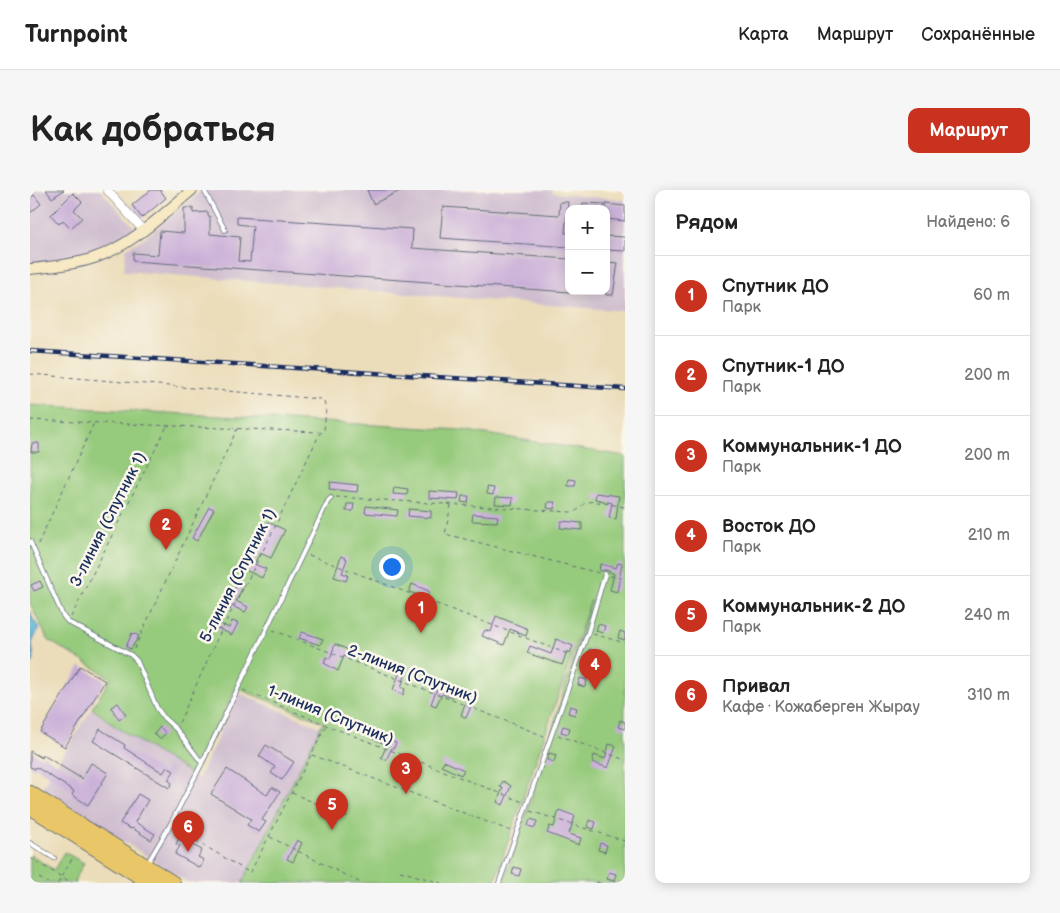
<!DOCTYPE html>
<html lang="ru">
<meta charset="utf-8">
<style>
:root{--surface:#fff;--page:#f6f6f6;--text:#222;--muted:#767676;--line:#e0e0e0;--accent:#c8321e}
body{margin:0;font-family:"Balsamiq Sans",sans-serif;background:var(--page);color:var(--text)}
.controls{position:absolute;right:15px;top:15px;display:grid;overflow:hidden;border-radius:10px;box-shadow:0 2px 12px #0003}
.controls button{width:45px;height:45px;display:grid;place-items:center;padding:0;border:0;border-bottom:1px solid var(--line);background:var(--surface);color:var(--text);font:25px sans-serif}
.you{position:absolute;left:361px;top:376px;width:18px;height:18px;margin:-12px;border:4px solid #fff;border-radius:50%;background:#1a73e8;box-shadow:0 0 0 8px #1a73e833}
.badge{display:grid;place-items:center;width:32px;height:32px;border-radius:50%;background:var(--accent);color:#fff;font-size:16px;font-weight:700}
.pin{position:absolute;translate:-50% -41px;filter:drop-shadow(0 1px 2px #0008)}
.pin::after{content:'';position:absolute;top:26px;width:18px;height:15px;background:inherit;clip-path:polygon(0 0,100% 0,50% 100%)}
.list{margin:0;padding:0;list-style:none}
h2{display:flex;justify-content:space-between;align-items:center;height:65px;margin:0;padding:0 20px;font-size:21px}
h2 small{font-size:16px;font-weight:400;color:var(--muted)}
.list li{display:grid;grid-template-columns:32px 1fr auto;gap:15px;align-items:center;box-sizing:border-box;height:80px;padding:0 20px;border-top:1px solid var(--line)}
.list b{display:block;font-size:19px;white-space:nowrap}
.list p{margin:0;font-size:16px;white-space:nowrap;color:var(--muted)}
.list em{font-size:16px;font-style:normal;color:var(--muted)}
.map{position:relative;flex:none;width:595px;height:693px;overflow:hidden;border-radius:10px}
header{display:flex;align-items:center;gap:30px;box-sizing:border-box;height:70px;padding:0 25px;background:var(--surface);border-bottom:1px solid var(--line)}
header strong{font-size:24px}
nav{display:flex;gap:28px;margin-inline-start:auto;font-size:18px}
.intro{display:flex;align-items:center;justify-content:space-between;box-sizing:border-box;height:120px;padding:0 30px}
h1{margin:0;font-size:35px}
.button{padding:12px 22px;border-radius:10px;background:var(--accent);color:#fff;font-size:18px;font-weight:700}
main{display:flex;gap:30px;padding:0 30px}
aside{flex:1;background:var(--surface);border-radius:10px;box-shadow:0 2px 12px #0003}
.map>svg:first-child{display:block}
.industrial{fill:#cfbdcf;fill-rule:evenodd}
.green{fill:#96ca7b;stroke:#587c6c}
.water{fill:#58b3d6;stroke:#3a719a}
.building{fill:#c9aed8}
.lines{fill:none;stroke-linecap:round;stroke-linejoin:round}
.lane-casing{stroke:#646c7e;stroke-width:5.5}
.street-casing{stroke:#646c7e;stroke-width:9}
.secondary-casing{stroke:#646c7e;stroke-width:12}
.highway-casing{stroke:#646c7e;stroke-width:16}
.path{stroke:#646c7e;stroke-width:1;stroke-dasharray:4 4;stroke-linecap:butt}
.lane{stroke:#fff;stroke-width:4}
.street{stroke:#fff;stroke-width:8}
.secondary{stroke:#f6e9c3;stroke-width:10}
.highway{stroke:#e9c769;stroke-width:14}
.rail-casing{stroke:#1b2f5e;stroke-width:4.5}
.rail{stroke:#fbf7ec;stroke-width:2.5;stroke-dasharray:8;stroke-linecap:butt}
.labels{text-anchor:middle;stroke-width:5;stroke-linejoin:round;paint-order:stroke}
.street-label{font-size:16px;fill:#1b2f5e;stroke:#fbf7ec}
</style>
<header>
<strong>Turnpoint</strong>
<nav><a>Карта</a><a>Маршрут</a><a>Сохранённые</a></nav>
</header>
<div class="intro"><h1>Как добраться</h1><a class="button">Маршрут</a></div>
<main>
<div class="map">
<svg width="595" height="693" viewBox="0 0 595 693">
<rect width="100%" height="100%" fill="#fbf7ec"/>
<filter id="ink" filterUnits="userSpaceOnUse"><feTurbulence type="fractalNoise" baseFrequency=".02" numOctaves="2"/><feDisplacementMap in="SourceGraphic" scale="10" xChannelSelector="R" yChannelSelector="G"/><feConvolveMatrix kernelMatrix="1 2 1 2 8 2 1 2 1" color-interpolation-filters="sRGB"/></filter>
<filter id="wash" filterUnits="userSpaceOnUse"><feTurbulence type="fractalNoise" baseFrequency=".0096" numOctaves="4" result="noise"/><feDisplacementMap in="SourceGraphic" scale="20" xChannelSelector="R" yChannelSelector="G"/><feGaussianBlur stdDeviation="1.12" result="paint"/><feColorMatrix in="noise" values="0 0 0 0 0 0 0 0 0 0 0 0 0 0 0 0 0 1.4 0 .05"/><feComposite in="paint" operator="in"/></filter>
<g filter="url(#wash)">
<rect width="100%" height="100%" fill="#ebddba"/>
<path class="industrial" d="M 0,0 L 70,0 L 107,40 L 94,49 L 45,69 L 0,75 Z
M 172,0 L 524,0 L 521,3 L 595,10 L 595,121 L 94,81 L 96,59 L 121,43 ZM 539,19 L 576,19 L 576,101 L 539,101 Z
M 209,503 L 290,537 L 212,693 L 159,693 L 11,599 L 62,518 L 86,537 L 168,589 Z"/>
<path class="green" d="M 0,215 L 431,240 L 595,266 L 595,693 L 473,693 L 500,613 L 561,410 L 464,693 L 212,693 L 293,532 L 206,498 L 163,585 L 86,537 L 62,518 L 81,488 L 18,450 L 0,413 Z
M 34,662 L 54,673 L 44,691 L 46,693 L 0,693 L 0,665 L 24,680 Z"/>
<path class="water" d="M 0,421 L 3,429 L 9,438 L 2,453 L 4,470 L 0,477 Z"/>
<g id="blocks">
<path class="building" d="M 16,0 L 34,0 L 22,8 Z
M 121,0 L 130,0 L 136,8 L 112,28 L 102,15 Z
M 337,0 L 372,0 L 343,14 Z
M 43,3 L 52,12 L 44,20 L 52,28 L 41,38 L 33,30 L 29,34 L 21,25 Z
M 4,5 L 11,14 L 0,23 L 0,8 Z
M 530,12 L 538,12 L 535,43 L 539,43 L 539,57 L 410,48 L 413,17 L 529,25 Z
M 553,13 L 574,14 L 574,19 L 552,19 Z
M 576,14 L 595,16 L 595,31 L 576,29 Z
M 154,18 L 163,18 L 163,23 L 178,22 L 178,26 L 180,26 L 180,44 L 210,47 L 208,71 L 220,72 L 223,36 L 207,34 L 207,27 L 383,39 L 382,58 L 539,69 L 539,102 L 103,71 L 103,63 L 128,65 L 130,41 L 154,43 Z
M 576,46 L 595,47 L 595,61 L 576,60 Z
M 576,72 L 588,73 L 583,105 L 576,105 Z
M 2,253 L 9,253 L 9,262 L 1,262 Z
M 539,289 L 546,290 L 545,296 L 538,296 Z
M 300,292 L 328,295 L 327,302 L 299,299 Z
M 364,297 L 378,299 L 377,305 L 363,304 Z
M 457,297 L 464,298 L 463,305 L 457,304 Z
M 399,301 L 429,303 L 428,310 L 399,308 Z
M 566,303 L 589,306 L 586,329 L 579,328 L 582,313 L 565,309 Z
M 432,306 L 439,306 L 438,313 L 431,312 Z
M 466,307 L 483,308 L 482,315 L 465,314 Z
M 518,312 L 525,312 L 524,319 L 517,318 Z
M 317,314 L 324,314 L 323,321 L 316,321 Z
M 336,316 L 368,320 L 367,326 L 335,323 Z
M 179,317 L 184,319 L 167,351 L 162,348 Z
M 379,319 L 401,321 L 401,328 L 378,326 Z
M 443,324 L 468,326 L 467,332 L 442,331 Z
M 531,331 L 552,333 L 552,340 L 530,338 Z
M 238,332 L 255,340 L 241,368 L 230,363 L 224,374 L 236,379 L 232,388 L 213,379 L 215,373 L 217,374 Z
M 311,366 L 317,369 L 312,383 L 318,385 L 316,391 L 304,387 Z
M 588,373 L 592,374 L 587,402 L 580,400 L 584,384 L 576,380 L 569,381 L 570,374 L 586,378 Z
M 10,391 L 13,397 L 4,401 L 1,395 Z
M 208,392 L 214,395 L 206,411 L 218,417 L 215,422 L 202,416 L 200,420 L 195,418 Z
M 382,394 L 399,401 L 397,408 L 379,402 Z
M 466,426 L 498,439 L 496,446 L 480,439 L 474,455 L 452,446 L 455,440 L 461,442 Z
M 202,431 L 208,433 L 202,445 L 185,437 L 187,432 L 199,438 Z
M 568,434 L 575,436 L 573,443 L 566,441 Z
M 590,441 L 595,443 L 595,450 L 588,448 Z
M 272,442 L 293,449 L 290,455 L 269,448 Z
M 102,443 L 109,446 L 101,459 L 96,457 Z
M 526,449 L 543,456 L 540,463 L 537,461 L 532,475 L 497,463 L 500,456 L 521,464 Z
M 305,454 L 323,462 L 321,469 L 314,466 L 308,481 L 294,473 L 296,467 L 300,469 Z
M 559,459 L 566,461 L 564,468 L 557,466 Z
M 50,476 L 75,491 L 35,557 L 10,542 Z
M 371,479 L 377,481 L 371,497 L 375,499 L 373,505 L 363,500 Z
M 550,488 L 557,490 L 555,497 L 548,495 Z
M 409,493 L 415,496 L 414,498 L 425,501 L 422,508 L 412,504 L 406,516 L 401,514 Z
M 438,505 L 445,507 L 436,528 L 431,525 Z
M 88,513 L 96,525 L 89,530 L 81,517 Z
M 540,516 L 547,518 L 545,525 L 538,523 Z
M 590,530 L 595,532 L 595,539 L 588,537 Z
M 533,536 L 540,538 L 538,544 L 531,542 Z
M 130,537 L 136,543 L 130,549 L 124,544 Z
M 70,539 L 95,555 L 94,558 L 133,583 L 137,577 L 144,581 L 138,590 L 142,593 L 139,598 L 63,551 Z
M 342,542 L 366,553 L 364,558 L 362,558 L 356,570 L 351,568 L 357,555 L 339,547 Z
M 579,554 L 586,556 L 578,578 L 562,572 L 564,565 L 575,569 Z
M 236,555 L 264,572 L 252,590 L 241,583 L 245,577 L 229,566 Z
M 0,561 L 12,568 L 13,565 L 52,589 L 61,573 L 78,583 L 58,615 L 42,605 L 44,601 L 6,577 L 5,579 L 0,577 Z
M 519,563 L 526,565 L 524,572 L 517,570 Z
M 414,571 L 434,580 L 431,585 L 411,576 Z
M 197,579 L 237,605 L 242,597 L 250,602 L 232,630 L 236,632 L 229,642 L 217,635 L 221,629 L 181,604 Z
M 473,591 L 481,596 L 473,615 L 467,612 L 473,598 L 470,597 Z
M 108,604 L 118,610 L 105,632 L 125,644 L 121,650 L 102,638 L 101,639 L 90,633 Z
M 529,620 L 545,626 L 539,644 L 551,648 L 549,655 L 517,643 L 520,636 L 524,637 Z
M 156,622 L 163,625 L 155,640 L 148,636 Z
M 500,629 L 507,631 L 505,638 L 498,636 Z
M 559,630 L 566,632 L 564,639 L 557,637 Z
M 149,648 L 172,660 L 168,667 L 174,670 L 170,678 L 145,664 L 150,656 L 146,654 Z
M 267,650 L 272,653 L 263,672 L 257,669 Z
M 570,653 L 577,655 L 575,662 L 568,660 Z
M 484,677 L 491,679 L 489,686 L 482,684 Z
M 579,682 L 586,684 L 584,691 L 577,689 Z"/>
</g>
</g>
<g filter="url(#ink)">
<use href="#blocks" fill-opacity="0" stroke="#646c7e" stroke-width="1"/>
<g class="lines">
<g class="lane-casing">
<path id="lane" d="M 174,0 L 195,40
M 0,351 L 33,426 L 38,432 L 101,465 L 107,471 L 127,518 L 134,528 L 146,539 L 172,573
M 0,653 L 24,668
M 117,674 L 140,635 L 172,573 L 298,311 L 301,308
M 469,693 L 558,442 L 575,384"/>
</g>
<g class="street-casing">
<path id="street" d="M 77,0 L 114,41"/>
</g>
<g class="secondary-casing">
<path id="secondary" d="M 0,79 C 20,77 41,75 61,69 C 100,57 131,26 162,0"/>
</g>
<g class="highway-casing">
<path id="highway" d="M 0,603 L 143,693
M 0,617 L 120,693"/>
</g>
<path class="path" d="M 0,184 L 290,209 L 294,212 L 296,219 L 294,241 L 290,243 L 239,349 L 187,449 L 149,533
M 0,230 L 289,242
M 306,307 L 540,322 C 551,322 550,314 558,312 C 566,310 586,316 595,317
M 421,315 L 415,344 L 569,383
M 8,354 L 64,233
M 279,365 L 543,466
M 580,386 L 595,389
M 41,427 L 137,236
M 243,440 L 514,546
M 563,444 L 595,453
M 104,459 L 207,239
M 213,500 L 296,535 L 493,612
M 528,545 L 595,570
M 282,565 L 481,641
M 262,603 L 318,627
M 500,621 L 595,651
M 145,638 L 220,683 L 296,536
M 240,647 L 331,693
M 0,668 L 42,693
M 370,681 L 411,693
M 9,688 L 18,693
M 566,692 L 570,693
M 28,693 L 42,669"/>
<use href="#lane" class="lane"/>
<use href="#street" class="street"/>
<use href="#secondary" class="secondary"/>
<use href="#highway" class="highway"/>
<g class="rail-casing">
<path id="rail" d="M 0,161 L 595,199"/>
</g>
<use href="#rail" class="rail"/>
</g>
</g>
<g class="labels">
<g class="street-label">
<text transform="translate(77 329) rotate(-63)" y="6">3-линия (Спутник 1)</text>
<text transform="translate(207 385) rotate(-63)" y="6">5-линия (Спутник 1)</text>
<text transform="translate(383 483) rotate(21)" y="6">2-линия (Спутник)</text>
<text transform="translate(301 524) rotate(22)" y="6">1-линия (Спутник)</text>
</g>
</g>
</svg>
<div class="controls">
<button>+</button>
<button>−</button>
</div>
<div class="you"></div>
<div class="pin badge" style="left:391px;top:443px">1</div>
<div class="pin badge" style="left:136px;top:360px">2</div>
<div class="pin badge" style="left:376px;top:604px">3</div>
<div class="pin badge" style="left:565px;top:500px">4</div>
<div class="pin badge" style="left:302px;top:640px">5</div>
<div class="pin badge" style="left:158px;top:662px">6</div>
</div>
<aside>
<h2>Рядом<small>Найдено: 6</small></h2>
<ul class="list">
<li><span class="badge">1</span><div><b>Спутник ДО</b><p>Парк</p></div><em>60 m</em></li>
<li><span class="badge">2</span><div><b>Спутник-1 ДО</b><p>Парк</p></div><em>200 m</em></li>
<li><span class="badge">3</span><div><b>Коммунальник-1 ДО</b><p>Парк</p></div><em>200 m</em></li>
<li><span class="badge">4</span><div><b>Восток ДО</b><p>Парк</p></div><em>210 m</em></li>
<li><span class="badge">5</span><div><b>Коммунальник-2 ДО</b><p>Парк</p></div><em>240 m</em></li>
<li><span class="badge">6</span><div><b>Привал</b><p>Кафе · Кожаберген Жырау</p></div><em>310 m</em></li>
</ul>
</aside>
</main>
